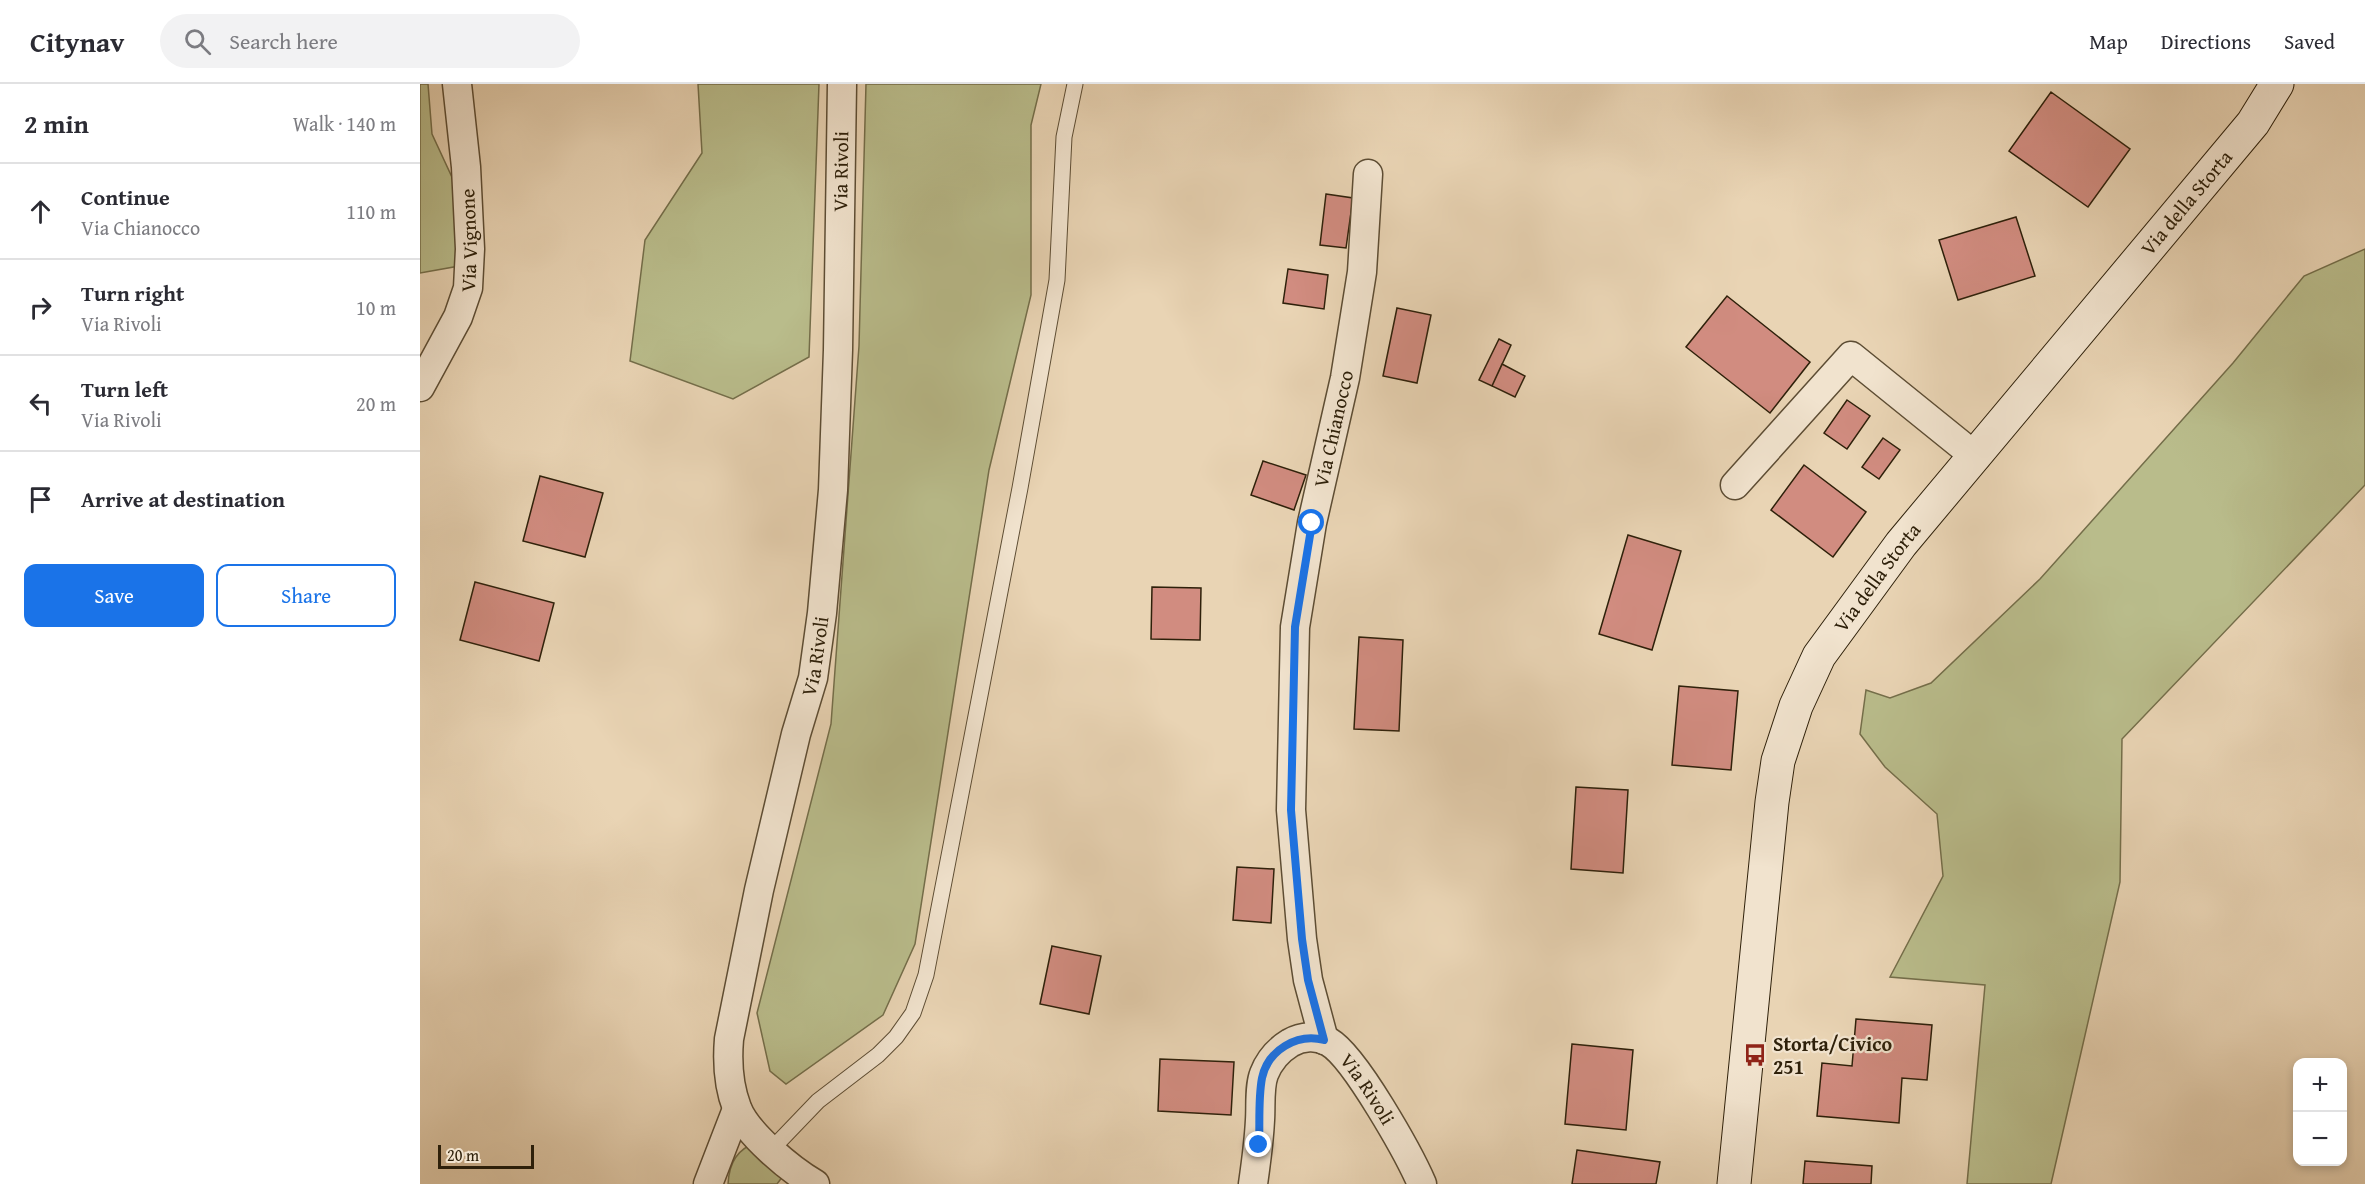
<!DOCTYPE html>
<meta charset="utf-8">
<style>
:root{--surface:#fff;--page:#f2f2f3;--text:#2b2b33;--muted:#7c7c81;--line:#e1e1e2;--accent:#1a73e8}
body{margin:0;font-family:"Gentium Book Plus",serif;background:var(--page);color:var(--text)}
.controls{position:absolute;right:18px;bottom:18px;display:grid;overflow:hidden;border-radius:12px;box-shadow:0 3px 9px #0003}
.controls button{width:54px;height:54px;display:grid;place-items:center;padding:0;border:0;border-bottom:2px solid var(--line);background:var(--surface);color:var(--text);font:30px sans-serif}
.scale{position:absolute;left:18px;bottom:15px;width:96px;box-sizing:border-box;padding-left:6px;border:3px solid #2e200a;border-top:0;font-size:16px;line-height:21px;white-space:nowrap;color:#2e200a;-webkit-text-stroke:4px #f1e3ce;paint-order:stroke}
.stop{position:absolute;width:18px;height:18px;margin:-14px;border:4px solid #1a73e8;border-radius:50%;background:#fff}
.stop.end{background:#1a73e8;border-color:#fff;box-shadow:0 2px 6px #0008}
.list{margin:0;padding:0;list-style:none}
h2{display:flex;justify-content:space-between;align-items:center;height:78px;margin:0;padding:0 24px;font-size:26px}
h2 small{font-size:20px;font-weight:400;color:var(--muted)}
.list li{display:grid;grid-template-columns:39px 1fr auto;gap:18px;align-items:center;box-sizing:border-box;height:96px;padding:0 24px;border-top:2px solid var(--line)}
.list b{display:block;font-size:22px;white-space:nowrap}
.list p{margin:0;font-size:20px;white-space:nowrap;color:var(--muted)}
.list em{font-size:20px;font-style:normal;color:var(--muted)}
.actions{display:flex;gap:12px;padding:18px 24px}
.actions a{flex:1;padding:14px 0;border:2px solid var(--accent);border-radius:12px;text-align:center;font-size:21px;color:var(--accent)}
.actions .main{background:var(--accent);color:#fff}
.icon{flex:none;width:33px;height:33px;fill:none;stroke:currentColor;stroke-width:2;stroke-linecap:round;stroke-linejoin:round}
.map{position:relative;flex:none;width:1945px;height:1100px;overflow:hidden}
header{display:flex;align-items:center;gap:36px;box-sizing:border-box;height:84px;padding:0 30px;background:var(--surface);border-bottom:2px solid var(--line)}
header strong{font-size:28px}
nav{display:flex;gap:33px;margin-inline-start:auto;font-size:21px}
.search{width:420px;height:54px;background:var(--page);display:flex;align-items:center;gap:15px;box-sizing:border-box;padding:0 21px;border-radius:33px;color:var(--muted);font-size:22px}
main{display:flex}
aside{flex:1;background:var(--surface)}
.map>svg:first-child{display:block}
.green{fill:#b9bc8b;stroke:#746e4a;stroke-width:1.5}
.building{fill:#d18c80;stroke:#2e200a;stroke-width:1.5}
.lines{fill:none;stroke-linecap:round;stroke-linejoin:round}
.lane-casing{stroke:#5d4d34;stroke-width:17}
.street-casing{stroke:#5d4d34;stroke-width:31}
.secondary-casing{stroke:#2e200a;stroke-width:35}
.lane{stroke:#f1e3ce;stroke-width:15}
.street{stroke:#f1e3ce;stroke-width:28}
.secondary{stroke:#f1e3ce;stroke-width:33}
.route{stroke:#1a73e8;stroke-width:8}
.labels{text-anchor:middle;stroke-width:4.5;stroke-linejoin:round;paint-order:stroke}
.street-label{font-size:20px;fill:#2e200a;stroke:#f1e3ce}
.poi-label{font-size:20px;font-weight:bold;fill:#2e200a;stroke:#f1e3ce;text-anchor:start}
</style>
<header>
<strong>Citynav</strong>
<div class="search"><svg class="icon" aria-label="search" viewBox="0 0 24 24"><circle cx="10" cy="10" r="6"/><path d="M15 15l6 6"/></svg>Search here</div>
<nav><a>Map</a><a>Directions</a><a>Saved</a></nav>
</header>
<main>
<aside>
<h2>2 min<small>Walk · 140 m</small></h2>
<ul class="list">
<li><svg class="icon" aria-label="ahead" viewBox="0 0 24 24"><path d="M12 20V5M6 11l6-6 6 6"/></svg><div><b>Continue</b><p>Via Chianocco</p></div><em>110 m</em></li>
<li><svg class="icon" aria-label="right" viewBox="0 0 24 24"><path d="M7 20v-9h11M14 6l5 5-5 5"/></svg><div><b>Turn right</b><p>Via Rivoli</p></div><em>10 m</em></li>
<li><svg class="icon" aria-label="left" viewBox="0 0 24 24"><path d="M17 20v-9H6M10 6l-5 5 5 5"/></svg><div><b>Turn left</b><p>Via Rivoli</p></div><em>20 m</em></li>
<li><svg class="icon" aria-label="arrive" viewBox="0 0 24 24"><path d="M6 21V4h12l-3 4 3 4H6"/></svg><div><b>Arrive at destination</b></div></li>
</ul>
<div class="actions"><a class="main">Save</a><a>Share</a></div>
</aside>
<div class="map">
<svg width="1945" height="1100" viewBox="0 0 1945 1100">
<rect width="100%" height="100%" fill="#e9d4b4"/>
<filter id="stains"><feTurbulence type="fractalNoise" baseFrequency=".00333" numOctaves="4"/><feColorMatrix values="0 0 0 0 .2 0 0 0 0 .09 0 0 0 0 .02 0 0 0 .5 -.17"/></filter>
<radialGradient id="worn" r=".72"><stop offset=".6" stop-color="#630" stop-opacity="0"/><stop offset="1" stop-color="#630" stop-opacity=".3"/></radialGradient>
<path class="green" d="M 0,0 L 8,0 L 12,50 L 43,117 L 39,182 L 0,189 Z
M 278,0 L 399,0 L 389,273 L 313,315 L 210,277 L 225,156 L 282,69 Z
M 446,0 L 621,0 L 611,41 L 611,211 L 569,386 L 495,860 L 463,931 L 366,1000 L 350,987 L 337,929 L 411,640 L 439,262 Z
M 1945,165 L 1945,401 L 1702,655 L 1700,798 L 1631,1100 L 1547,1100 L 1565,901 L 1470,893 L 1523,792 L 1517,730 L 1465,683 L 1440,650 L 1446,606 L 1470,614 L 1511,599 L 1620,495 L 1813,279 L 1884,192 Z
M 336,1059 L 363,1092 L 357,1100 L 308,1100 C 309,1080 316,1065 336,1059 Z"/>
<path class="building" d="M 1631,8 L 1710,65 L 1668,123 L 1589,67 Z
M 906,110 L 933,114 L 926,164 L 900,161 Z
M 1596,133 L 1615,192 L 1538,216 L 1519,156 Z
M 868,185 L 908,191 L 904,225 L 863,219 Z
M 1307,212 L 1390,278 L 1350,329 L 1266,263 Z
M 977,224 L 1011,231 L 997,299 L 963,292 Z
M 1079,255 L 1091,261 L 1072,302 L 1059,296 Z
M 1082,280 L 1105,292 L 1095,313 L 1072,302 Z
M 1427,316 L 1450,332 L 1427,365 L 1404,349 Z
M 1463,354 L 1480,366 L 1459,395 L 1442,383 Z
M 843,377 L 886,391 L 874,426 L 831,411 Z
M 1384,381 L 1446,428 L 1413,473 L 1351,426 Z
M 120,392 L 183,409 L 165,473 L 103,457 Z
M 1208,451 L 1261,467 L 1232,566 L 1179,550 Z
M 55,498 L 134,519 L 119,577 L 40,556 Z
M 732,503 L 781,504 L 780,556 L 731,555 Z
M 939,553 L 983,556 L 979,647 L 934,645 Z
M 1259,602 L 1318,607 L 1311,686 L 1252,681 Z
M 1156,703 L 1208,706 L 1203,789 L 1151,785 Z
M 817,783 L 854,785 L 851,839 L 813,836 Z
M 632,862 L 681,872 L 669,930 L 620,920 Z
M 1436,935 L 1512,941 L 1507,996 L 1482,994 L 1479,1039 L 1397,1032 L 1402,979 L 1432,982 Z
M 1152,960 L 1213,966 L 1206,1046 L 1145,1040 Z
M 740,975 L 814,978 L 811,1031 L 738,1027 Z
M 1157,1066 L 1240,1078 L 1236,1100 L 1152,1100 Z
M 1385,1077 L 1452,1082 L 1451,1100 L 1383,1100 Z"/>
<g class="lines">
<g class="lane-casing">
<path id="lane" d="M 350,1067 L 398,1017 L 458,971 L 476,953 L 493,929 L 506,891 L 600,404 L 637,196 L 644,53 L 655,0"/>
</g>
<g class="street-casing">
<g id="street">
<path id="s1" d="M 0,303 L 38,233 L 48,204 L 50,165 L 46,83 L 37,0"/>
<path d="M 1315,401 L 1431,272 L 1556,373"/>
<path id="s2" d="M 904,956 L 888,896 L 882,855 L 871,726 L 875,543 L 892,439 L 925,294 L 942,188 L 948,90"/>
<path d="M 288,1100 L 317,1025"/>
<path id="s3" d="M 395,1100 C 371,1086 327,1050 317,1024 C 308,1001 307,979 309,955 L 339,806 L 376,650 L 393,594 L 402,529 L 413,406 L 418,266 L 422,0"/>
<path id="s4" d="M 833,1100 C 836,1079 839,1057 840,1036 C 841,1022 839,1003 844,990 C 849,977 857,967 870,959 C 882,952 897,951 909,958 C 935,973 989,1070 1002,1100"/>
</g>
</g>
<g class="secondary-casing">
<g id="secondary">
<path id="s5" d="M 1314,1100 L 1352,718 L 1358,677 L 1376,622 L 1399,572 L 1481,460 L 1833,39 L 1857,0"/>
</g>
</g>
<use href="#lane" class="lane"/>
<use href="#street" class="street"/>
<use href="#secondary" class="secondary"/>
</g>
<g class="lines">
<path class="route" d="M 839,1061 C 840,1039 838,1015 842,994 C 848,966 877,949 904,956 L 888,896 L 882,855 L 871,726 L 875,543 L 892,439"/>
</g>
<defs>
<g id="bus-bare" transform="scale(1.8)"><path d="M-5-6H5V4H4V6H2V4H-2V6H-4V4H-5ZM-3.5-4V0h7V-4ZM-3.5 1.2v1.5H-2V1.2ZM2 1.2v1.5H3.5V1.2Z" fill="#8f2418" stroke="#f1e3ce" stroke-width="2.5" paint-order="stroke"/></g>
</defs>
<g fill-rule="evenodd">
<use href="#bus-bare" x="1335" y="971"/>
</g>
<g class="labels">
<g class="street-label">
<text dy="7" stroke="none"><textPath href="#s3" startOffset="1059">Via Rivoli</textPath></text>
<text dy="7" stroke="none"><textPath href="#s5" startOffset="1122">Via della Storta</textPath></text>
<text dy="7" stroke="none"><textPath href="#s1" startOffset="158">Via Vignone</textPath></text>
<text dy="7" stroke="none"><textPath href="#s2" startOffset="618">Via Chianocco</textPath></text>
<text dy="7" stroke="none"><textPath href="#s5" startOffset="636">Via della Storta</textPath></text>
<text dy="7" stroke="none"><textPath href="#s3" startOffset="573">Via Rivoli</textPath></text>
<text dy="7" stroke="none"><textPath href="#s4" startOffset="254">Via Rivoli</textPath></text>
</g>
<g class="poi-label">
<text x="1353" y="967">Storta/Civico<tspan x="1353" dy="23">251</tspan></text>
</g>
</g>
<rect width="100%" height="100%" filter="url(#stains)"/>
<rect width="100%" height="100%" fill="url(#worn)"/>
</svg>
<div class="controls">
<button>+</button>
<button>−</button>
</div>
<div class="scale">20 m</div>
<div class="stop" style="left:892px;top:439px"></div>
<div class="stop end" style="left:839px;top:1061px"></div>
</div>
</main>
